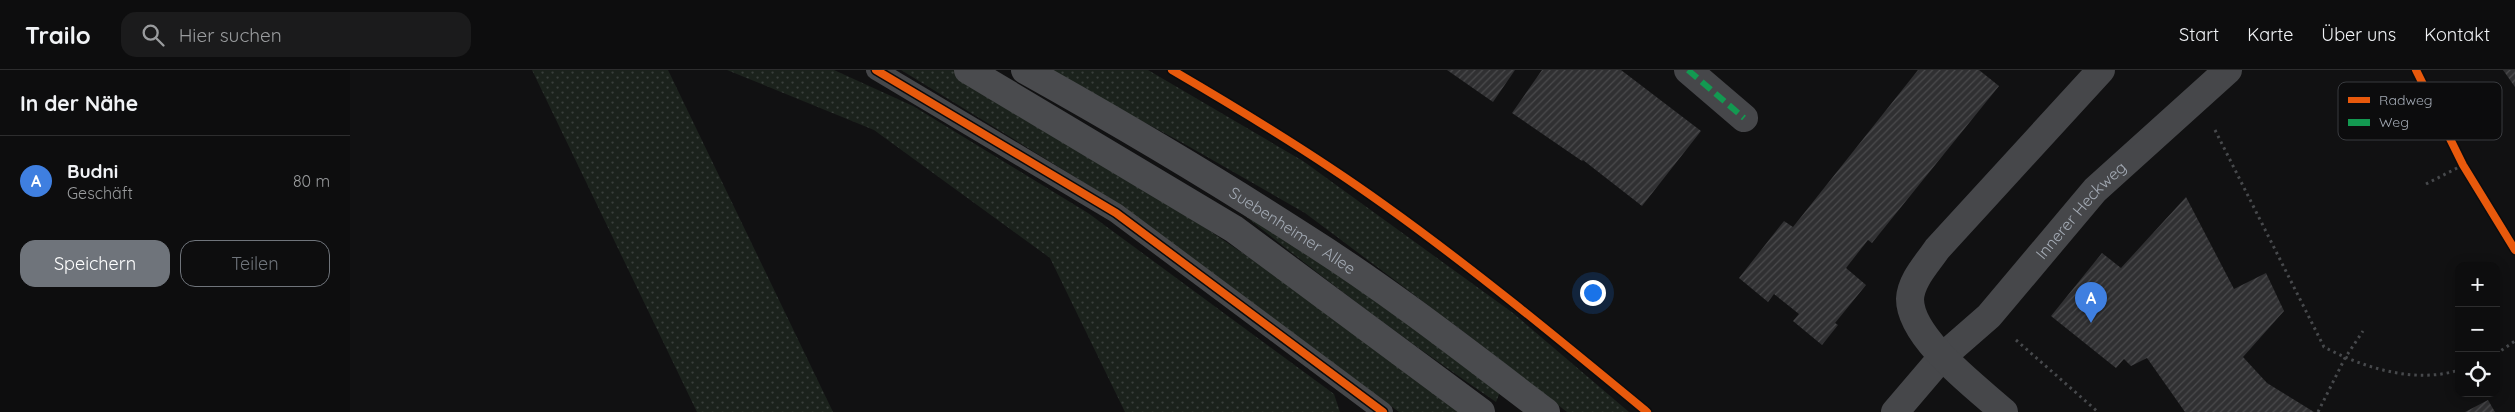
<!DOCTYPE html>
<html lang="de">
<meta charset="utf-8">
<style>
:root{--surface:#0d0d0e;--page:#1b1b1c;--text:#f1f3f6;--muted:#9a9c9e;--line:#2d2d2e;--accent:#6f747b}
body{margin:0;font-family:Quicksand,sans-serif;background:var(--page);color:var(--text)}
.controls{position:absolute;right:15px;bottom:15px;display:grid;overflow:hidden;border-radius:10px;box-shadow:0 2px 12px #0003}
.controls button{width:45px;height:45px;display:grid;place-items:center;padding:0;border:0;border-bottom:1px solid var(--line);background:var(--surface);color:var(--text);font:25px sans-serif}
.you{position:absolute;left:1242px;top:222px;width:18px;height:18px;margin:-12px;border:4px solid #fff;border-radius:50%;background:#1a73e8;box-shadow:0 0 0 8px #1a73e833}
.badge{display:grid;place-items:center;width:32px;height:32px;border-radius:50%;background:var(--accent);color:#fff;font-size:16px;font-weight:700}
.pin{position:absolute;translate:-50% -41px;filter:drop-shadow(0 1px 2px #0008)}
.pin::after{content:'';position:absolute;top:26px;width:18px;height:15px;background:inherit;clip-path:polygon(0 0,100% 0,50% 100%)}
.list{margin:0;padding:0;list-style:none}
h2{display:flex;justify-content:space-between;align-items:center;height:65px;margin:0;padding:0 20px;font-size:21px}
h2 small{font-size:16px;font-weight:400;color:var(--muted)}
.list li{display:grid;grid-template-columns:32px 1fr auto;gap:15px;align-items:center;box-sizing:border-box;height:90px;padding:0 20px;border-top:1px solid var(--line)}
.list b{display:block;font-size:19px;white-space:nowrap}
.list p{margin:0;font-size:16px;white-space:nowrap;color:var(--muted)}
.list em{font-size:16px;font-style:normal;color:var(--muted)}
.actions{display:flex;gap:10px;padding:15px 20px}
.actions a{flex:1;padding:11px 0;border:1px solid var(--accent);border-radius:15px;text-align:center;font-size:18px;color:var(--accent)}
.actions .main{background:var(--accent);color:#fff}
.icon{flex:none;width:28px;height:28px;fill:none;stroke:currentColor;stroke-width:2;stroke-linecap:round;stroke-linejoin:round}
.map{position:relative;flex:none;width:2165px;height:342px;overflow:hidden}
header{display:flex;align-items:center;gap:30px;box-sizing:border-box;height:70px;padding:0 25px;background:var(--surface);border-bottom:1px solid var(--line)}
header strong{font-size:24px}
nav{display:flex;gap:28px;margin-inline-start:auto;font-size:18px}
.search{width:350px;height:45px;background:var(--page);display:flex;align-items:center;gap:12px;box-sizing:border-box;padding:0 18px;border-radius:15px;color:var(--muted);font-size:19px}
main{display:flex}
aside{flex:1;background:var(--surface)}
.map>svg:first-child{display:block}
.grass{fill:url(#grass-dots)}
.building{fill:url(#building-hatch)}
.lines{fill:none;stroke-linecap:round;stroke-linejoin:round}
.path{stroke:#47494c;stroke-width:3;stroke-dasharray:2.5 4;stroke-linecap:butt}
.service{stroke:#46474a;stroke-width:20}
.minor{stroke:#46474a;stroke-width:28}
.secondary{stroke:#4a4b4e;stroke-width:28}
.quiet{stroke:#139951;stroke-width:6;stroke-dasharray:12 6;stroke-linecap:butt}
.cycleway-casing{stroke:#0c0c0d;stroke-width:11}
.cycleway{stroke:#e8590c;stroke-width:8}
.labels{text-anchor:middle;stroke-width:4;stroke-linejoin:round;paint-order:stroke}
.street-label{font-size:16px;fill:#a2a9b3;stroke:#0c0c0d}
.key{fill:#0c0c0d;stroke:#393b3f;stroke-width:1}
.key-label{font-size:14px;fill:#a2a9b3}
</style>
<header>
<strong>Trailo</strong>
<div class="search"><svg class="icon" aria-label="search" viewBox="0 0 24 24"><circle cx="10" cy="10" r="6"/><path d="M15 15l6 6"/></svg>Hier suchen</div>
<nav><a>Start</a><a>Karte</a><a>Über uns</a><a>Kontakt</a></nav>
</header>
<main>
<aside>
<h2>In der Nähe<small></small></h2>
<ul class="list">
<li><span class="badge" style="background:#3f7fe0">A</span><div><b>Budni</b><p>Geschäft</p></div><em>80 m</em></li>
</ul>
<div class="actions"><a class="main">Speichern</a><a>Teilen</a></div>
</aside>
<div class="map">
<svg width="2165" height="342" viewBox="0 0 2165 342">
<defs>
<pattern id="grass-dots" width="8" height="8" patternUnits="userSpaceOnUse" patternTransform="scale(1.25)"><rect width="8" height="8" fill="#1b221c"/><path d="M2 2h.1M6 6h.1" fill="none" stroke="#393f3b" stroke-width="1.8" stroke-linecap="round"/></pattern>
<pattern id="building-hatch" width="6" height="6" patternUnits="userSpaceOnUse" patternTransform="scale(1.25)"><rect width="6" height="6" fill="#303032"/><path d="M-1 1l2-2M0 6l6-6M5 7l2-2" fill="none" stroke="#4b4b4d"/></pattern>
</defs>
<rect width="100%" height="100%" fill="#111112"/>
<path class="grass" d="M 182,0 L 318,0 L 483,342 L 347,342 Z
M 377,0 L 484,0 L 563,36 L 738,143 L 984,324 L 990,342 L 775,342 L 700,188 L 524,60 Z
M 551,0 L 604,0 L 719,66 L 992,250 L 1112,342 L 1049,342 L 761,129 Z
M 697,0 L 798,0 L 953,91 L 1163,243 L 1279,342 L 1217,342 L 1130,274 L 955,143 L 831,72 Z
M 863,120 L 951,175 L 1150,322 L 1146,332 C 1049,266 955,195 863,120 Z"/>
<path class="building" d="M 1097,0 L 1165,0 L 1143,32 Z
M 1192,0 L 1271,0 L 1351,61 L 1292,136 L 1233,90 L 1232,91 L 1162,43 Z
M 1568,0 L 1629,0 L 1649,16 L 1522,173 L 1518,170 L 1496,198 L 1516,215 L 1485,253 L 1488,255 L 1472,275 L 1443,251 L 1449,244 L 1424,224 L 1418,232 L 1389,208 L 1434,151 L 1443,157 Z
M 2153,0 L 2165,0 L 2165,17 Z
M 1836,127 L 1884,219 L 1916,203 L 1934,241 L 1893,287 L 1917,313 L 1964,342 L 1835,342 L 1797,288 L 1781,296 L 1774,289 L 1766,298 L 1701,246 L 1752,183 L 1771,198 Z
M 2138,330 L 2145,342 L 2115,342 Z"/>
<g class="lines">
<path class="path" d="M 2066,0 L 2113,95 L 2165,180
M 1865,60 L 1974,277 C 2014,298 2065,314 2109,300
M 2076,114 L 2113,95
M 1666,270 L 1748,342
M 2146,284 L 2165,271
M 1968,342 L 1995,288 L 2013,261"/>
<path class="service" d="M 526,0 L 766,143 L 1033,342"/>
<g class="minor">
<path d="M 1338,0 L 1394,48"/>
<path id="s1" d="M 1545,342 L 1592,287 L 1639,246 L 1745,120 L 1878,0"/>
<path d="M 1654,342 C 1626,317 1560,268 1560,229 C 1561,210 1577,194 1587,179 L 1751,0"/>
</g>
<g class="secondary">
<path d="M 618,0 L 884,159 L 1131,342"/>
<path id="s2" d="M 675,0 C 770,53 863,108 954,167 C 1038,220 1117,282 1196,342"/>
</g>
<path class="quiet" d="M 1338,0 L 1394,48"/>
<g class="cycleway-casing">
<path id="cycleway" d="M 526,0 L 766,143 L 1033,342
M 822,0 C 894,42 965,85 1033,134 C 1124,199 1211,271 1297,342
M 2066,0 L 2113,95 L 2165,180"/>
</g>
<use href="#cycleway" class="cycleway"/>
</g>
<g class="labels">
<g class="street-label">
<text dy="6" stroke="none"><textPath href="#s1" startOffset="275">Innerer Heckweg</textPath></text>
<text dy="6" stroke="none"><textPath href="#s2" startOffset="312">Suebenheimer Allee</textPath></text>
</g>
</g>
<rect x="1988" y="12" width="164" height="58" rx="8" class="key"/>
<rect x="1998" y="27" width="22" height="6" fill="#e8590c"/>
<rect x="1998" y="49" width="22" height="7" fill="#139951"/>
<g class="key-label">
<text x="2029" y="35">Radweg</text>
<text x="2029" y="57">Weg</text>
</g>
</svg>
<div class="controls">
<button>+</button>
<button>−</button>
<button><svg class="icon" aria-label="locate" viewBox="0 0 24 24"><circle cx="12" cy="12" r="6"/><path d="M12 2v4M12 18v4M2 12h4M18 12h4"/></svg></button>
</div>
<div class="you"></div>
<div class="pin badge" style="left:1741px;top:253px;background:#3f7fe0">A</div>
</div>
</main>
